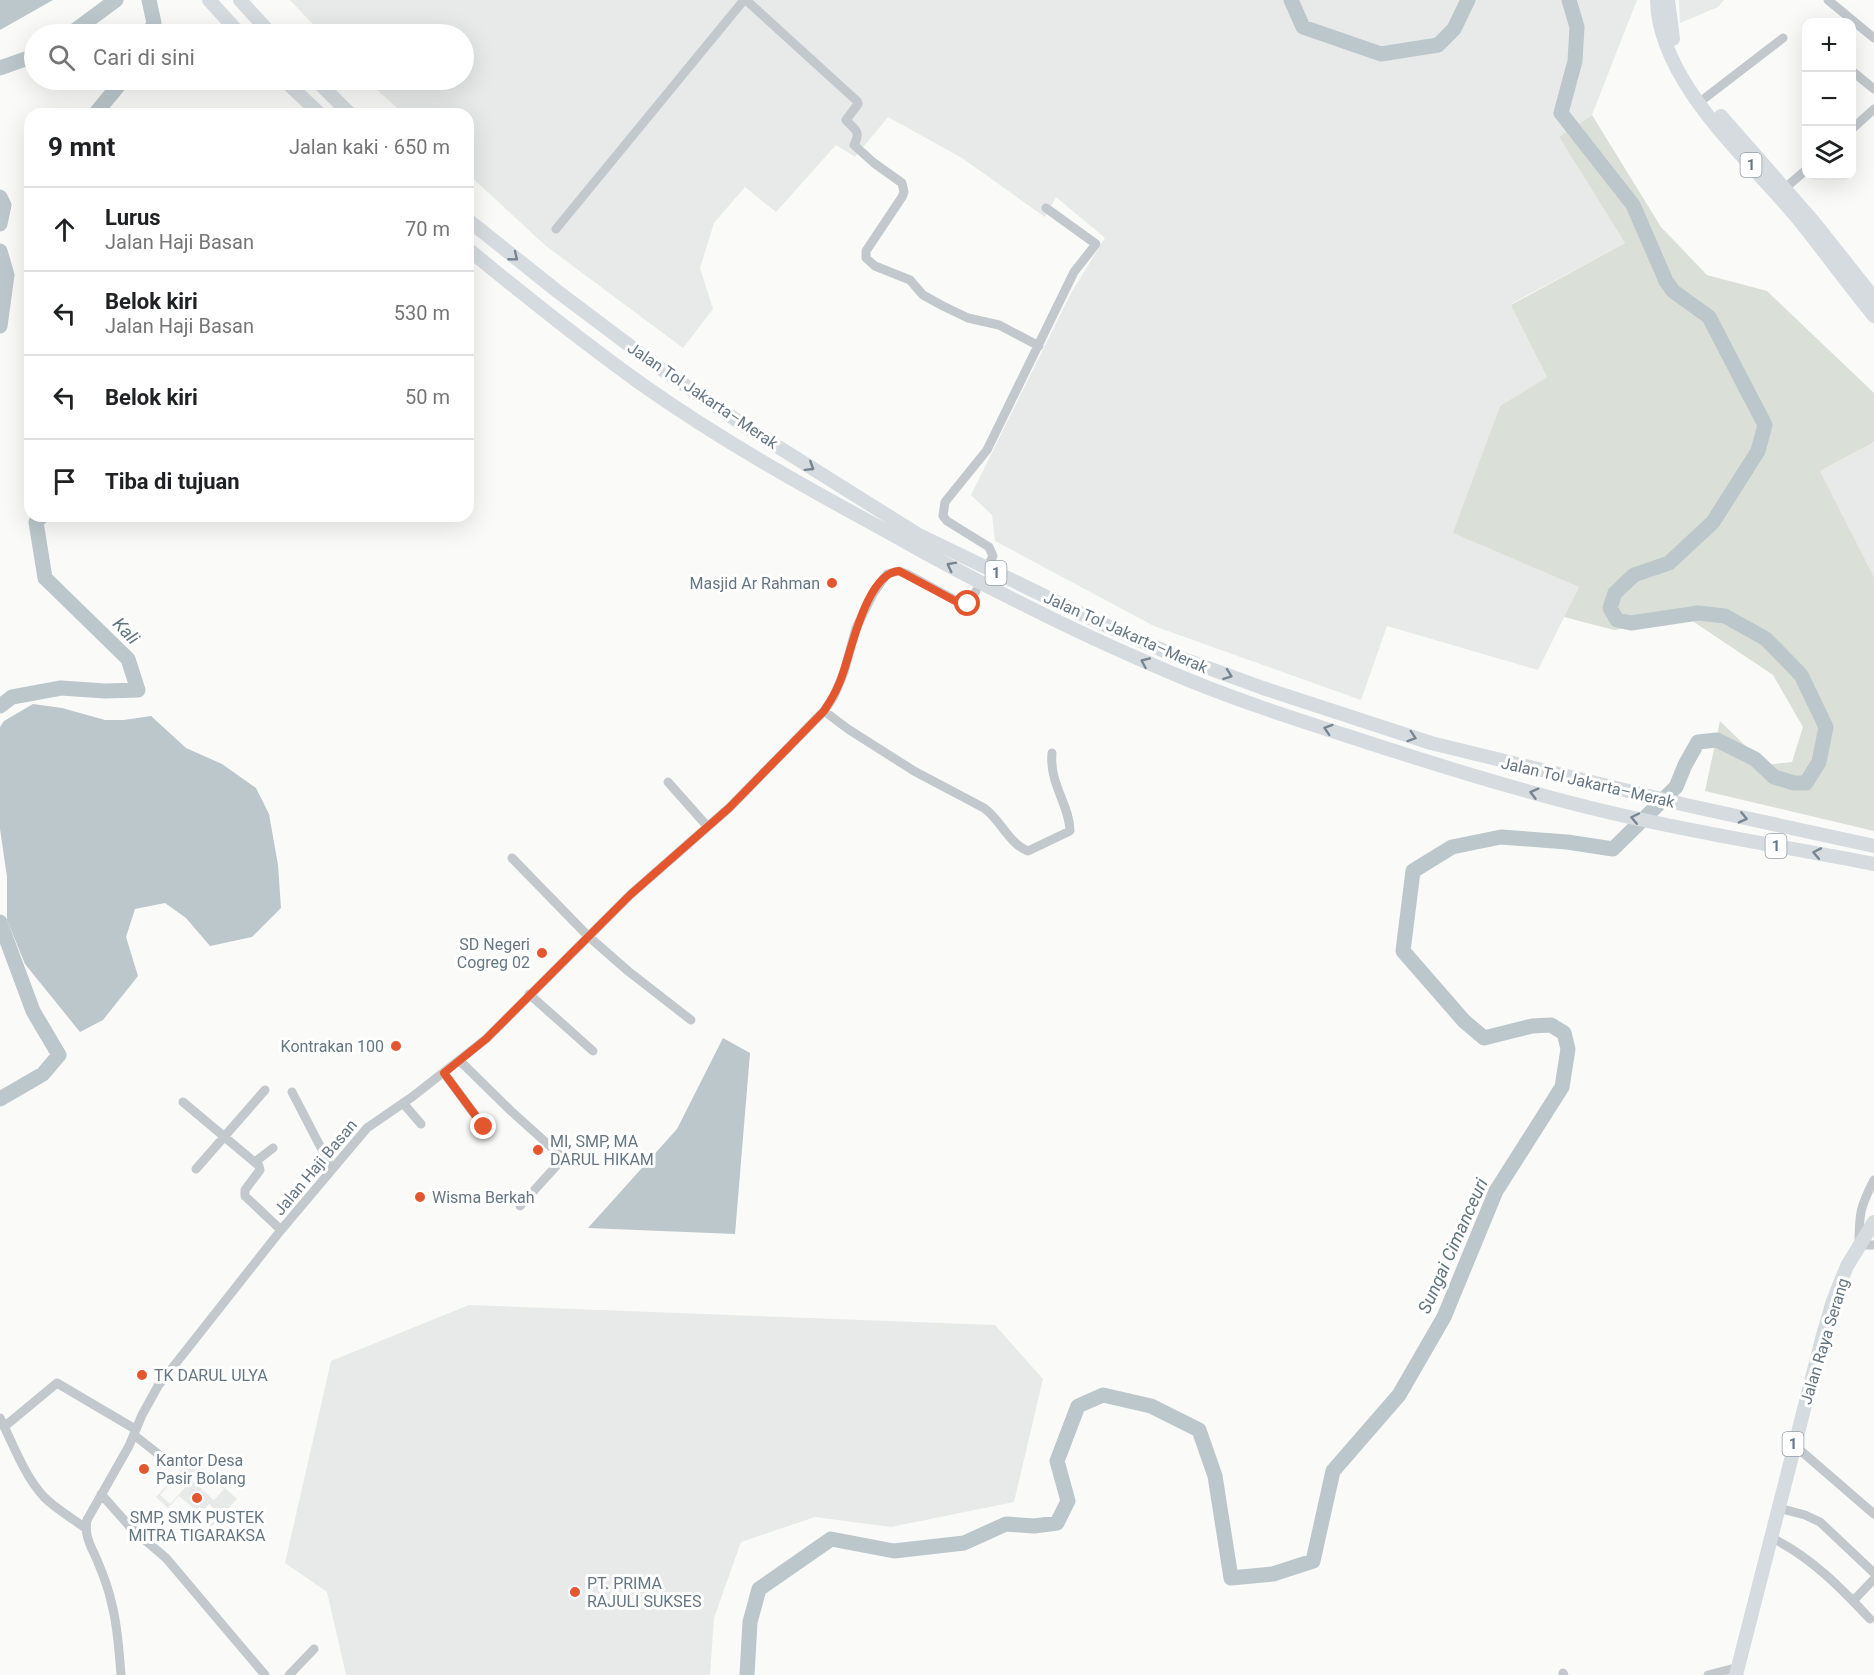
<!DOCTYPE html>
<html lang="id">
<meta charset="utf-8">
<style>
:root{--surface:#fff;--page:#f2f2f2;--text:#202124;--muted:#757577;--line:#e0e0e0}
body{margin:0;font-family:Roboto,sans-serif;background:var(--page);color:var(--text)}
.controls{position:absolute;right:18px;top:18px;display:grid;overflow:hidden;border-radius:12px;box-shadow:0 6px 24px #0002}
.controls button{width:54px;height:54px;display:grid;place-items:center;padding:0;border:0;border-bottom:2px solid var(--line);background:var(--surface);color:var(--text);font:30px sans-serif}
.stop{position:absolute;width:18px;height:18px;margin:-14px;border:4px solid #e4572e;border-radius:50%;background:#fff}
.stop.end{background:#e4572e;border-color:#fff;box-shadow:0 2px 6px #0008}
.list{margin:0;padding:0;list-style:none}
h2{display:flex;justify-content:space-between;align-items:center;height:78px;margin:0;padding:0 24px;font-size:26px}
h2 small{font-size:20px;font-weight:400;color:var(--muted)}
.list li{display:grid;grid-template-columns:39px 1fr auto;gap:18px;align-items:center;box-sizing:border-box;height:84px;padding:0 24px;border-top:2px solid var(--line)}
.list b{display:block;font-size:22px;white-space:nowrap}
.list p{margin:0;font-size:20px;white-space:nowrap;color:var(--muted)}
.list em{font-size:20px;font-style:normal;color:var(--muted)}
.icon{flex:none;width:33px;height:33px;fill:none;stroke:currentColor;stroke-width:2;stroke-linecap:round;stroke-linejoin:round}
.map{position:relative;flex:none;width:1874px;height:1675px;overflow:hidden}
.search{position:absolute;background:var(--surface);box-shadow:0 6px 24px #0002;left:24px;top:24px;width:450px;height:66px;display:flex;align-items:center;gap:15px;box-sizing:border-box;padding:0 21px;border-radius:33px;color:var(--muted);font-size:22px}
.panel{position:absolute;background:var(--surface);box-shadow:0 6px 24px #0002;left:24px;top:108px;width:450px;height:414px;border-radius:18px}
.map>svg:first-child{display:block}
.built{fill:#e8e9e9;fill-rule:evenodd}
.green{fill:#dadfd7}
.water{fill:#bbc7cb}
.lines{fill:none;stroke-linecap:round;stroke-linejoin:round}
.river{stroke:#bbc7cb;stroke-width:15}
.minor{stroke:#c3c8cc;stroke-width:9}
.highway{stroke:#d6dbdf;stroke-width:14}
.oneway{stroke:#768591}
.route{stroke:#e4572e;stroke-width:8}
.poi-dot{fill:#e4572e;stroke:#fff;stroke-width:2}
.labels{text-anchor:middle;stroke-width:6;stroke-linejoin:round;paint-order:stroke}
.shield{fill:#fff;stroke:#939fa8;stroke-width:1.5}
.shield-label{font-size:15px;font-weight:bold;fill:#657683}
.street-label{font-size:16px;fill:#657683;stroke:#fff}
.poi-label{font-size:16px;fill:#657683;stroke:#fff;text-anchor:start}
.water-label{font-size:18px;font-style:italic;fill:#60757c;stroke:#fff}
</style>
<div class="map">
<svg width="1874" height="1675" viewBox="0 0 1874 1675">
<rect width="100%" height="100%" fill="#fafaf8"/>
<path class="built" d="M 290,0 L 1637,0 L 1592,115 L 1559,137 L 1625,243 L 1511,304 L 1547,377 L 1500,406 L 1454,533 L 1579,587 L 1538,670 L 1387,626 L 1361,700 L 1154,626 L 995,541 L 992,515 L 971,495 L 1071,293 L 1105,238 L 1056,197 L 1045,217 L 962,158 L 888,117 L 855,157 L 836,145 L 776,212 L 745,187 L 714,223 L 700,268 L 713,309 L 683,348 L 546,246 L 468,174 L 468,114 L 404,114 L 366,80 L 464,80 L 464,34 L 322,34 Z
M 1679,0 L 1724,0 L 1718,7 L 1680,23 Z
M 1874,442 L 1874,577 L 1820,471 Z
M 469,1305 L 995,1325 L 1043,1379 L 1014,1502 L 891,1527 L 815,1517 L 741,1542 L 714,1618 L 710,1675 L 346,1675 L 327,1592 L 285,1563 L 331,1361 Z
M 192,1458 L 237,1499 L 201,1538 L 156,1497 ZM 199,1467 L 224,1489 L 214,1500 L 189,1478 ZM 181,1472 L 191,1481 L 170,1504 L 160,1495 ZM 179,1496 L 199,1513 L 188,1525 L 168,1508 ZM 209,1504 L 220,1514 L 205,1530 L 195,1520 Z"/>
<path class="green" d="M 1592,115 L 1661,227 L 1707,275 L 1767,291 L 1874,393 L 1874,442 L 1820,471 L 1874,577 L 1874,831 L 1705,791 L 1720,721 L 1765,765 L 1792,762 L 1803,727 L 1773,675 L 1688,618 L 1614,630 L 1564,617 L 1579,587 L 1453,533 L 1500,406 L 1547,377 L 1511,305 L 1625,243 L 1559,137 Z"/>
<path class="water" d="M 0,0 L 53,0 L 0,30 Z
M 33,704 L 62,708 L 105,720 L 124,720 L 151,716 L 186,748 L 222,764 L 256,788 L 269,814 L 278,865 L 281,908 L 252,937 L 210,946 L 186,918 L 165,903 L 135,909 L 126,937 L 138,976 L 103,1020 L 80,1032 L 25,964 L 7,920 L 7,877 L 0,829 L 0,727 L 4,721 Z
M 723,1038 L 750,1053 L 735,1234 L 588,1228 L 677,1129 Z"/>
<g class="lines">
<path class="river" d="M 1291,0 L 1303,27 L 1381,54 L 1438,45 L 1454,29 L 1468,0
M 70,34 L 116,0
M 148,34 L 154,23 L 149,0
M 0,68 L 34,56
M 95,114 L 123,80
M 0,197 L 4,205 L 0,224
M 0,251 L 7,275 L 0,326
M 0,706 L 12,697 L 61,688 L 105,691 L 138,690 L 128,659 L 45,578 L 36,522 L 42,516
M 0,922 L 33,1011 L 59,1055 L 43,1074 L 0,1099
M 747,1675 L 750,1622 L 759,1589 L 831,1539 L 894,1551 L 964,1543 L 1006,1524 L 1034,1526 L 1057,1523 L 1068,1501 L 1057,1461 L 1078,1406 L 1103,1395 L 1151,1406 L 1199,1430 L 1215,1476 L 1231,1578 L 1273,1574 L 1313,1561 L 1333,1471 L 1399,1395 L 1444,1317 L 1496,1191 L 1562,1087 L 1568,1049 L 1564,1033 L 1551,1025 L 1532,1026 L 1484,1038 L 1464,1021 L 1403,951 L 1413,871 L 1452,847 L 1501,837 L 1567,842 L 1613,849 L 1676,787 L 1685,765 L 1698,742 L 1717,740 L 1755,759 L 1774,777 L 1794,783 L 1806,783 L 1819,762 L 1826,727 L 1801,675 L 1766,639 L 1725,616 L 1698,613 L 1631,623 L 1617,620 L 1610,608 L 1615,593 L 1634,575 L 1669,563 L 1713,522 L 1758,451 L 1765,425 L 1709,317 L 1673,291 L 1666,281 L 1633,205 L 1561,113 L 1575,61 L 1577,27 L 1569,0"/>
<path class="minor" d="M 746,0 L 857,101 L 858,104 L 846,120 C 856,131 861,131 854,145 L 874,163 L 902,183 L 904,192 L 902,197 L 866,251 L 866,258 L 875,266 L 910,280 L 923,295 L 943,306 L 968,318 L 999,325 L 1039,346
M 1828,0 L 1874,38
M 1852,71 L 1874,89
M 1705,98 L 1783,38
M 1852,129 L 1874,109
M 1785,188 L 1806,170
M 556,229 L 744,0
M 989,564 L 993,556 L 989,547 L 947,521 L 943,516 L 945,502 L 987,450 L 1074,272 L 1096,244 L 1046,208
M 824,711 L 848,729 L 914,771 L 984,808 C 1000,819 1009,844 1028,851 L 1070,831 C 1070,806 1049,784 1052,753
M 668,782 L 707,826
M 512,858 L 588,936 L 628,971 L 691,1020
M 529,994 L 593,1051
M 460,1061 L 511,1111 L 561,1156 L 558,1164 L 520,1206
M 444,1073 L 484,1127
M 292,1092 L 332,1169
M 183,1102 L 259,1166 L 260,1170 L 245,1190 L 245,1196 L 281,1230
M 403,1103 L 421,1124
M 255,1162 L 273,1148
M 196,1169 L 265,1090
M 1874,1180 C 1860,1207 1859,1214 1859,1245 L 1874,1245
M 0,1418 C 13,1444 24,1475 44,1497 C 56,1509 72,1518 85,1528
M 4,1427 L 57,1383 L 135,1429
M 134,1435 L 162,1457
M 1793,1444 L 1874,1514
M 101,1494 L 132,1529 L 166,1558 L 265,1675
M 1779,1508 L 1805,1515 L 1820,1522 L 1874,1573
M 1772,1538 C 1811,1557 1841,1588 1870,1619
M 1853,1601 L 1874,1579
M 1563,1673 L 1564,1675
M 121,1675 C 119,1651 118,1628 112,1605 C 109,1590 103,1574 97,1560 C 91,1546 84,1536 87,1520 L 129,1446 L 142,1415 L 158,1386 L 281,1230 L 367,1128 L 412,1097 L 486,1039 L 630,895 L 729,808 L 824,711 L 834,696 L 844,672 L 856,628 L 873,594 L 887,574 L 899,571 L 907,574 L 964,605 L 968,604 L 976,591
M 289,1675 L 314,1649
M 1708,1675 L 1739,1667"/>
<path class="highway" d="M 209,0 L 240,34
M 240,0 L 271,34
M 1657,0 C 1658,80 1746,157 1795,215 C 1822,248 1847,283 1874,316
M 1668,0 L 1673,39
M 284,80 L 320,114
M 316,80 L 350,114
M 1721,116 L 1813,221 L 1874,298
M 468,220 L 557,291 L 654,364 L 745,426 L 917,534 L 1096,621 L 1178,657 L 1263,688 L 1431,743 L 1686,805 L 1874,846
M 468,249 C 524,295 581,341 640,383 C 719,439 803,486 888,532 C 978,583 1072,631 1167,671 C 1227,697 1289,717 1351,737 C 1430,763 1510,788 1591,808 C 1684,831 1780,846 1874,864
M 1736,1675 L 1823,1335 L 1833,1301 L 1847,1266 L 1874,1222"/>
</g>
<defs><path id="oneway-chevron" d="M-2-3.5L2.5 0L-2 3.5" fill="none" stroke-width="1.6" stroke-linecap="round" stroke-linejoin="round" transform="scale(1.5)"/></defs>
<g class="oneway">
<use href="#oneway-chevron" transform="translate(514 257) rotate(39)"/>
<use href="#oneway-chevron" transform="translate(810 467) rotate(32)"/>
<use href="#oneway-chevron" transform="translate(951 566) rotate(-153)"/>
<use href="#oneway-chevron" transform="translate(1145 662) rotate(-156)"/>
<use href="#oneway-chevron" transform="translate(1228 675) rotate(20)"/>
<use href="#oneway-chevron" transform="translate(1328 729) rotate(-162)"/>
<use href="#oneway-chevron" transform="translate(1412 737) rotate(18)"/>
<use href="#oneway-chevron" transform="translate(1534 793) rotate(-165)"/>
<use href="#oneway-chevron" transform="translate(1635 818) rotate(-168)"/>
<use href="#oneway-chevron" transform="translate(1743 818) rotate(13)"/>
<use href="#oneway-chevron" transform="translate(1817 853) rotate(-169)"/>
</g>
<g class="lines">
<path class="route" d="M 484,1127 L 444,1073 L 486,1039 L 630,895 L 729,808 L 824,711 C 832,699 839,687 843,673 C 852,648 867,573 899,571 L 959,603 L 964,605 L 968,604"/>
</g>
<g class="poi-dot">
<circle cx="832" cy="583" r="6"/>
<circle cx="542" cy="953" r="6"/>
<circle cx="396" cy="1046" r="6"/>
<circle cx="538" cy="1150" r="6"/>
<circle cx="420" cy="1197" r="6"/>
<circle cx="142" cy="1375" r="6"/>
<circle cx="144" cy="1469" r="6"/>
<circle cx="197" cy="1498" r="6"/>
<circle cx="575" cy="1592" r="6"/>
</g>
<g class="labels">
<g class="shield">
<rect x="1740.5" y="153" width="21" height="24" rx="4.5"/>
<rect x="985.5" y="561" width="21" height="24" rx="4.5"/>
<rect x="1765.5" y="834" width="21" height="24" rx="4.5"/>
<rect x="1782.5" y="1432" width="21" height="24" rx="4.5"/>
</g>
<g class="shield-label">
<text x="1751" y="170">1</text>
<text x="996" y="578">1</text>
<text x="1776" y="851">1</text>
<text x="1793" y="1449">1</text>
</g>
<g class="street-label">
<text transform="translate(703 395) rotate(34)" y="6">Jalan Tol Jakarta–Merak</text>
<text transform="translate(1126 632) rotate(24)" y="6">Jalan Tol Jakarta–Merak</text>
<text transform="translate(1588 782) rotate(13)" y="6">Jalan Tol Jakarta–Merak</text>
<text transform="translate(315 1167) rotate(-50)" y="6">Jalan Haji Basan</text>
<text transform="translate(1824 1341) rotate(-73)" y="6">Jalan Raya Serang</text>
</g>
<g class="poi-label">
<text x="820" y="589" text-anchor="end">Masjid Ar Rahman</text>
<text x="530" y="950" text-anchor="end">SD Negeri<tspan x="530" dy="18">Cogreg 02</tspan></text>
<text x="384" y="1052" text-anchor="end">Kontrakan 100</text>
<text x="550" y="1147">MI, SMP, MA<tspan x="550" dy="18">DARUL HIKAM</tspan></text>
<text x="432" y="1203">Wisma Berkah</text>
<text x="154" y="1381">TK DARUL ULYA</text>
<text x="156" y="1466">Kantor Desa<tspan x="156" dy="18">Pasir Bolang</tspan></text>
<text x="197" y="1523" text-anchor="middle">SMP, SMK PUSTEK<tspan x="197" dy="18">MITRA TIGARAKSA</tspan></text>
<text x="587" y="1589">PT. PRIMA<tspan x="587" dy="18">RAJULI SUKSES</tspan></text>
</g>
<g class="water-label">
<text transform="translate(126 631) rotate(46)" y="6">Kali</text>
<text transform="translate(1453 1246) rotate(-66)" y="6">Sungai Cimanceuri</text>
</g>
</g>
</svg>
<div class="controls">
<button>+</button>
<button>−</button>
<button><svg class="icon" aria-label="layers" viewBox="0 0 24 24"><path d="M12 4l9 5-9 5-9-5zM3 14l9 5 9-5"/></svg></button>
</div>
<div class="stop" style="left:968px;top:604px"></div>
<div class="stop end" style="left:484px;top:1127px"></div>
<div class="search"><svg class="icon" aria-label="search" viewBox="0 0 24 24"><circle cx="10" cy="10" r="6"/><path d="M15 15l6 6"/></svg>Cari di sini</div>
<section class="panel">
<h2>9 mnt<small>Jalan kaki · 650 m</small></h2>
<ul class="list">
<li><svg class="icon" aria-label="ahead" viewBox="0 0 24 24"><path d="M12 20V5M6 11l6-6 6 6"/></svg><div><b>Lurus</b><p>Jalan Haji Basan</p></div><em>70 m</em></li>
<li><svg class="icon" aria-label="left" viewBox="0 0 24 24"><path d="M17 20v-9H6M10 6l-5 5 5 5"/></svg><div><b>Belok kiri</b><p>Jalan Haji Basan</p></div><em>530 m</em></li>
<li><svg class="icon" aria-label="left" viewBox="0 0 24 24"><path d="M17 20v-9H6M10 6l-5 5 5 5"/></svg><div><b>Belok kiri</b></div><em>50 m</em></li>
<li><svg class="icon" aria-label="arrive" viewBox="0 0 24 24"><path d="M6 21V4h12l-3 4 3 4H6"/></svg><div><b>Tiba di tujuan</b></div></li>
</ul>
</section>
</div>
